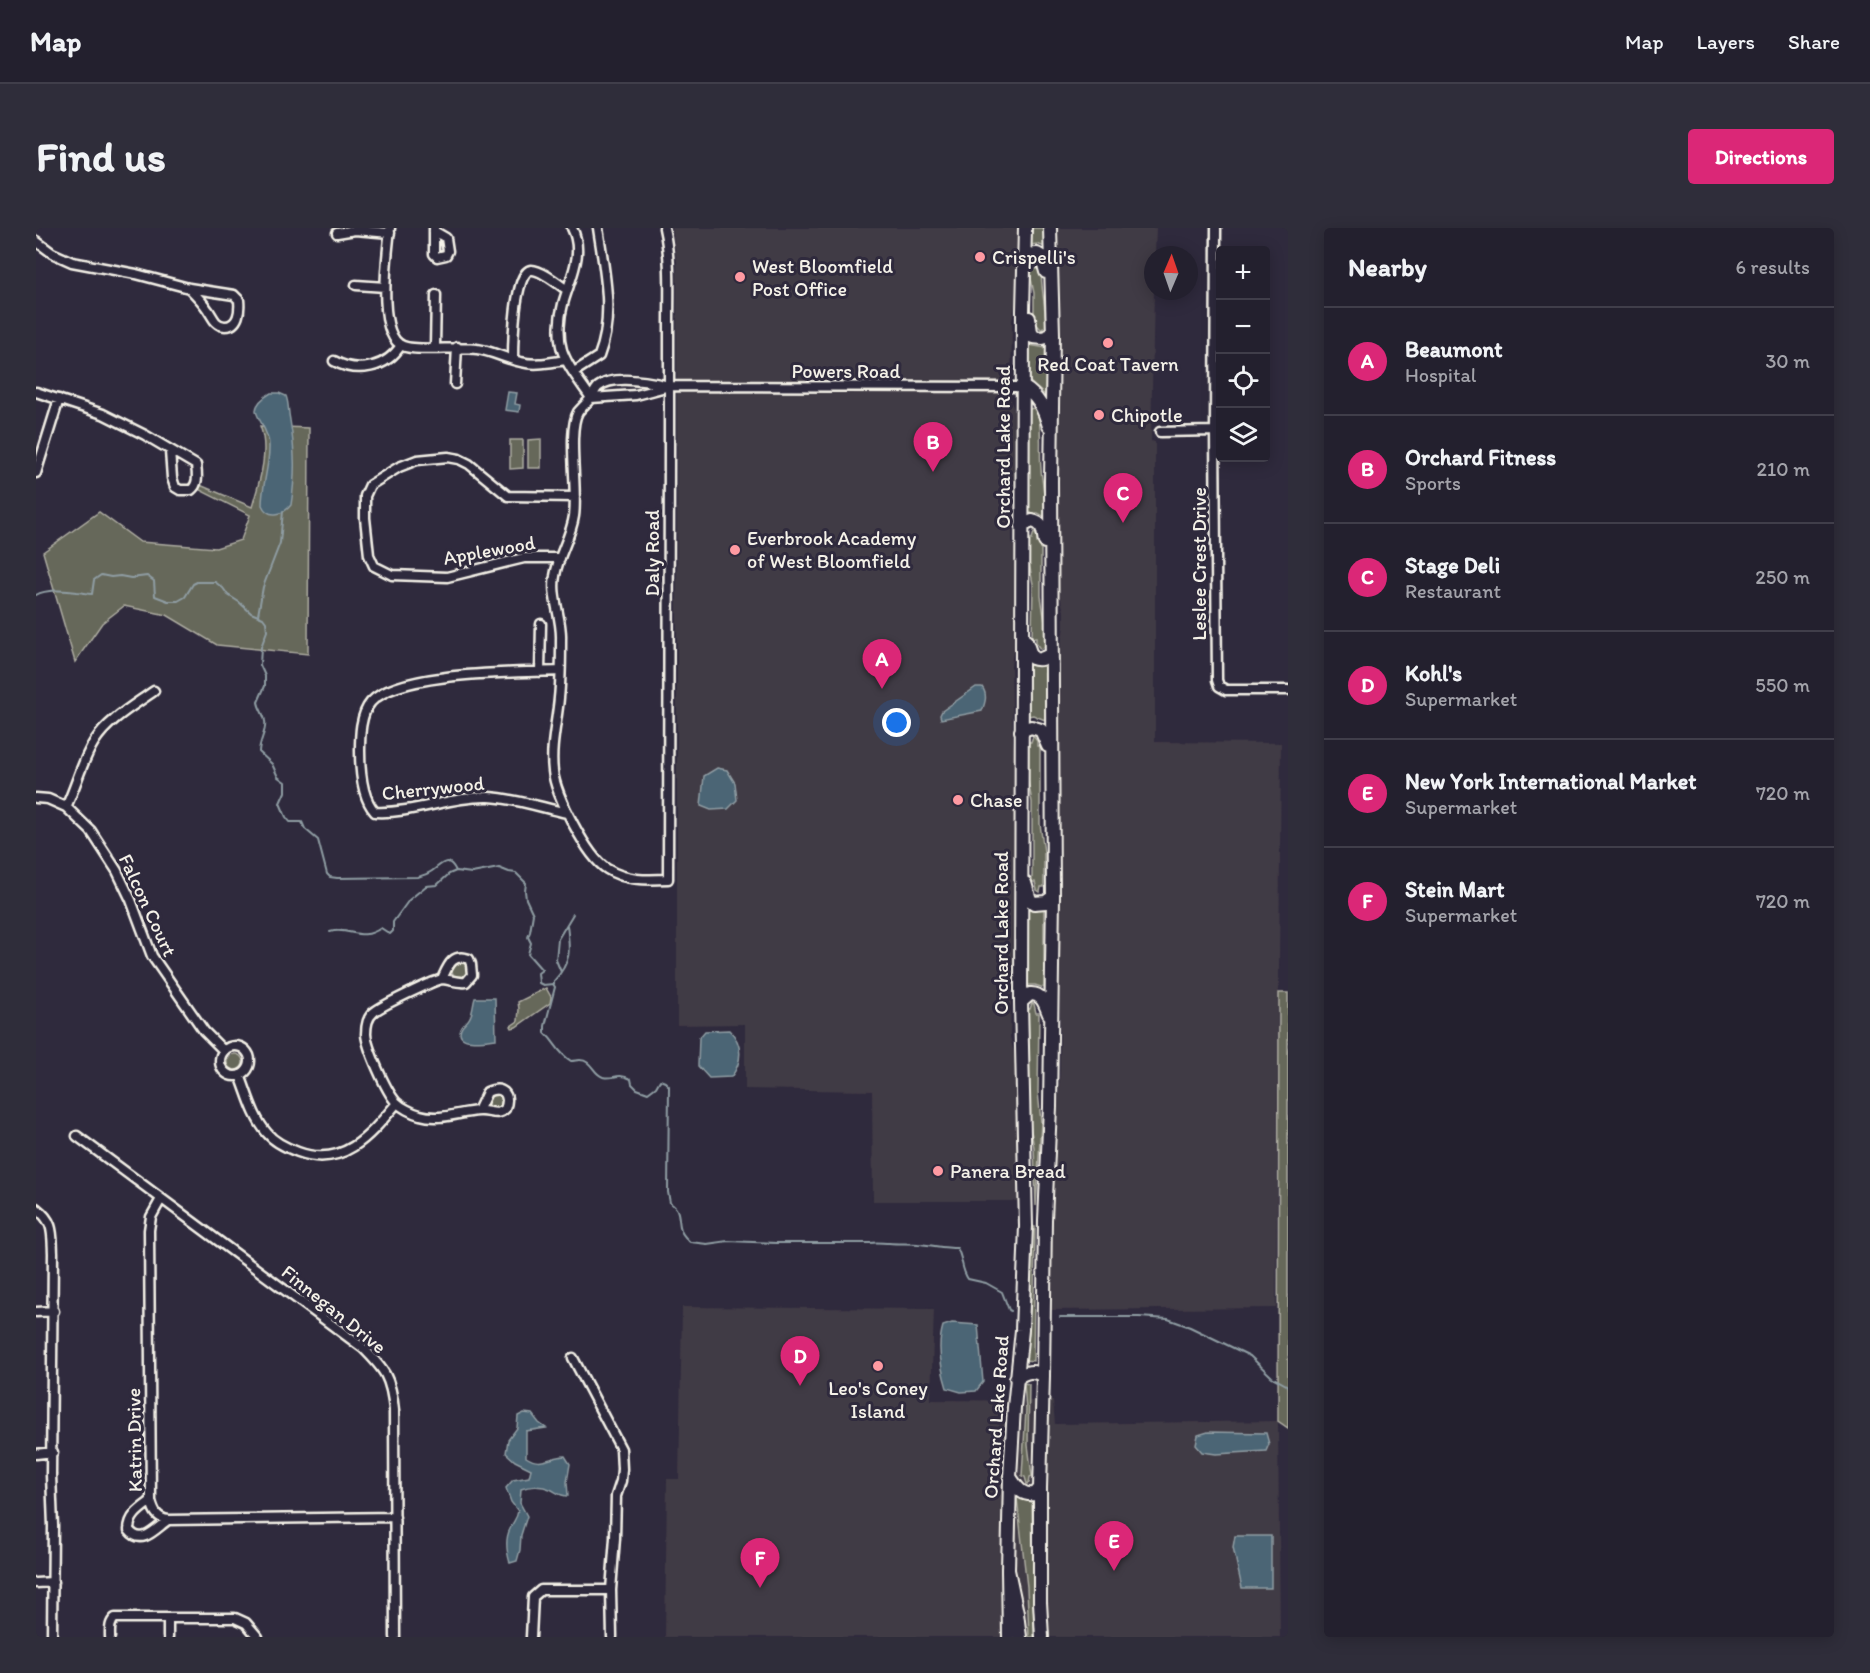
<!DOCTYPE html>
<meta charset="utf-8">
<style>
:root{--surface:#23202e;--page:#2f2d3a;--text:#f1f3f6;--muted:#a3a3aa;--line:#403e4a;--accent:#db2777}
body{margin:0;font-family:Itim,sans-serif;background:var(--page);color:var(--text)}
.controls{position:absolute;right:18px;top:18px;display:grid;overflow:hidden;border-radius:6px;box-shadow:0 3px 15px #0003}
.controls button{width:54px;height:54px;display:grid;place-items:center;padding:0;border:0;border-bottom:2px solid var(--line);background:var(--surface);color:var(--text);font:30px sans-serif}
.compass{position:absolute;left:1108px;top:18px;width:54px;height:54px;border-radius:50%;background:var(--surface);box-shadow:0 3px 15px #0003;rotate:2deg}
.you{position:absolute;left:861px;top:495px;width:21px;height:21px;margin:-15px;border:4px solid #fff;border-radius:50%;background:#1a73e8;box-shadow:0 0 0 9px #1a73e833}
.badge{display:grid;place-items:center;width:39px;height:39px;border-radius:50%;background:var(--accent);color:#fff;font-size:20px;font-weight:700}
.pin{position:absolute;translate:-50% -50px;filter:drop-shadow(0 2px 3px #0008)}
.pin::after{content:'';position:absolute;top:32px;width:21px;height:18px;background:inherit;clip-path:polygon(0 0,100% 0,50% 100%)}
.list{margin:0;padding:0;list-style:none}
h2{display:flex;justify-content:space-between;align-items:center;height:78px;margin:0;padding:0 24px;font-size:26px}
h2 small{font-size:20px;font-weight:400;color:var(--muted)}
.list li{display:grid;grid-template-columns:39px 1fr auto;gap:18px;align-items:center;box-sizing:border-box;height:108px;padding:0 24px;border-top:2px solid var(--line)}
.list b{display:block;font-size:22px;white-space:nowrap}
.list p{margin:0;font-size:20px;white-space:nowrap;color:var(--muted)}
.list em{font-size:20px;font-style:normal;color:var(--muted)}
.icon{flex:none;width:33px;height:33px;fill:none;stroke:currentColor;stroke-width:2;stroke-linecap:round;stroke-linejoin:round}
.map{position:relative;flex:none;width:1252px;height:1409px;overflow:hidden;border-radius:6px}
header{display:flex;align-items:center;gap:36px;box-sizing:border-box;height:84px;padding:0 30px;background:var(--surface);border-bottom:2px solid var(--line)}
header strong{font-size:28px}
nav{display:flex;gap:33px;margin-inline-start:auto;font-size:21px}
.intro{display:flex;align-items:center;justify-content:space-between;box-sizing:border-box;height:144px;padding:0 36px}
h1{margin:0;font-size:42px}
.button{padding:15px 27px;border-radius:6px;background:var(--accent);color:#fff;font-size:21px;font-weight:700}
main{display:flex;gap:36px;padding:0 36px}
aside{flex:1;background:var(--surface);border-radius:6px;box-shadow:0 3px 15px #0003}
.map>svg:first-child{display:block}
.built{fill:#413a45}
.green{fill:#66685a;stroke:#adaca1;stroke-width:1.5}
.water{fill:#4c6575;stroke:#8f9da3;stroke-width:1.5}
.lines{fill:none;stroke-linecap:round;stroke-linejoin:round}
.stream{stroke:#8f9da3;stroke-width:2}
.minor-casing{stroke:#f4f1e8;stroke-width:13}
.secondary-casing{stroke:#f4f1e8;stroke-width:16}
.primary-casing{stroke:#f4f1e8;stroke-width:16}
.minor{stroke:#2f2a3d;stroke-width:8}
.secondary{stroke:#2f2a3d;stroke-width:12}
.primary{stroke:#2f2a3d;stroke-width:12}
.poi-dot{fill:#ff9aa2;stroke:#2f2a3d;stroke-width:2}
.labels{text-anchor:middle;stroke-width:6;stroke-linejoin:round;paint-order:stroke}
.poi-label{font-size:20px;fill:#f4f1e8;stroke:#2f2a3d;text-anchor:start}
.street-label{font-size:20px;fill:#f4f1e8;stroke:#2f2a3d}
</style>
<header>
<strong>Map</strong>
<nav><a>Map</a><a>Layers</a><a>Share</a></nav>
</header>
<div class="intro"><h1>Find us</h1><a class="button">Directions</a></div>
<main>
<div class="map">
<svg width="1252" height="1409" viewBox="0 0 1252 1409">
<rect width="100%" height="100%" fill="#2f2a3d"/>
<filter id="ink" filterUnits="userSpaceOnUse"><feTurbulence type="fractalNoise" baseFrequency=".0167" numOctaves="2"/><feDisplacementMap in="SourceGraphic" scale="12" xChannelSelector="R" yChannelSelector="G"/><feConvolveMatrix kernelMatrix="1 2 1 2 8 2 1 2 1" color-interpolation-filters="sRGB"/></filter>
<g filter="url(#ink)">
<path class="built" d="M 636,0 L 984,0 L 982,63 L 976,92 L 975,174 L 981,188 L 980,257 L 976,285 L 976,314 L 980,323 L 981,379 L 980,406 L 975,437 L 977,512 L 979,526 L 980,743 L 975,769 L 974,809 L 980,832 L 985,973 L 837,973 L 836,863 L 709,861 L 709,796 L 641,797 L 641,35 Z
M 1020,0 L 1120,0 L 1119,27 L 1117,27 L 1118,63 L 1115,213 L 1119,214 L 1119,514 L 1245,515 L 1240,1080 L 1013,1082 L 1015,1003 L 1024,842 L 1024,616 L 1020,563 L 1021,437 L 1028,399 L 1028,383 L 1021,358 Z
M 646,1079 L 898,1081 L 895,1172 L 1017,1173 L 1019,1196 L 1242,1193 L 1244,1409 L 629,1409 L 631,1251 L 643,1251 Z"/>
<path class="green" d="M 995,0 L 1009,0 L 1009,19 L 1001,16 L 995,17 Z
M 993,41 L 1005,41 C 1005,61 1010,80 1010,100 L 1007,100 L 1006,102 L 1001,97 L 998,96 L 998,65 Z
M 993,117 L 1010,120 L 1010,168 L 993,153 Z
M 999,180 L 1001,182 C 1007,201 1003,220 1005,240 C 1006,257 1010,270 1009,289 L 1002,285 L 992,285 L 992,181 Z
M 224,198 L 273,200 L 272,426 L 181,417 L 131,387 L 88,378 L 66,395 L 39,434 L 7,324 L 63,284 L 104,314 L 180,320 L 205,312 L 214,287 L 162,261 L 164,257 L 216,279 C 223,255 234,223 224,198 Z
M 505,211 L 505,240 L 492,240 L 492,212 Z
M 474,212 L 487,212 L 487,240 L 474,241 Z
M 998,304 L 1001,309 L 1001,315 L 1005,315 L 1005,368 L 1009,395 L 1009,419 L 1004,421 L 1000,415 L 1000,410 L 996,410 L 997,356 L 992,329 L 992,311 L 996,311 Z
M 992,435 L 1009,438 L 1009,492 L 997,487 L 992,488 Z
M 997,508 L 1001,513 L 1001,518 L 1004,518 L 1004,596 L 1008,624 L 1008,659 L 1005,659 L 1004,664 L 1001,662 L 999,654 L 996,654 L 996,574 L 991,546 L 992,514 L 995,514 Z
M 991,678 L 999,681 L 1008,681 L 1008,760 L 999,757 L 991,757 Z
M416 742a8 8 0 1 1 16 0a8 8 0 1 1-16 0Z
M 510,760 L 515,769 L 514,775 L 480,799 L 476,800 L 475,798 L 482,793 L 483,781 L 482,774 Z
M 1243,765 L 1252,765 L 1252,1200 L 1242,1193 Z
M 996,775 L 998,776 L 1000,785 L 1003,785 L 1002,864 L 1005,894 L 1000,978 L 998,919 L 993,892 L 991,781 L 994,781 Z
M191 834a8 8 0 1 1 16 0a8 8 0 1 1-16 0Z
M451 873a8 8 0 1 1 16 0a8 8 0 1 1-16 0Z
M 996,999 L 999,999 L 997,1133 L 989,1132 L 995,1071 Z
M 988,1155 L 993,1156 L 992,1217 L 996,1248 L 994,1249 L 993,1255 L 991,1256 L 989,1249 L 986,1248 L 990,1182 Z
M 981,1270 L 996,1273 L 998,1409 L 993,1409 L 991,1359 Z"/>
<path class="water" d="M 472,164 L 481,165 L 479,176 L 484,177 L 483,184 L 469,182 Z
M 235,165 L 243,165 L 250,168 C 253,176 252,183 254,192 C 259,223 260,245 255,277 C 247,287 232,291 226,277 C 226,257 234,236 233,217 C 233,204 220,189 220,182 C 221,174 228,169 235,165 Z
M 940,459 L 946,459 C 952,467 949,475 946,483 L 905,491 L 904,487 L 906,483 Z
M 681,540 L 691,542 L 699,555 L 701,572 L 692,581 L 675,582 L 665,578 L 668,548 Z
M 439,770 L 459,770 L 460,811 C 452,812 418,818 425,801 C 427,796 432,794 434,789 C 437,784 437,776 439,770 Z
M 693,802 C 708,816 706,835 695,849 L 673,850 L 662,838 L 663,810 L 669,803 Z
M 916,1095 L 942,1097 L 947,1154 L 940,1163 L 925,1164 L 911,1160 C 905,1141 901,1118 907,1098 Z
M 488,1185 L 496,1186 L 503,1195 L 510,1200 L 490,1203 L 490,1229 C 505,1239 513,1229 529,1228 L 534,1236 L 531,1254 L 532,1268 C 523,1268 521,1264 514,1261 C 505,1257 493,1258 485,1261 L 484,1275 L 491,1288 L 485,1307 L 484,1322 L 481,1333 L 474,1335 C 471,1325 469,1311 474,1301 C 477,1293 481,1291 482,1283 L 475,1274 L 470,1260 L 477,1252 L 493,1249 L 495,1241 L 479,1233 L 470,1225 L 472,1212 L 481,1200 L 482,1188 Z
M 1172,1204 L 1230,1205 L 1233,1216 L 1230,1223 L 1180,1226 L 1166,1224 L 1160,1217 L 1162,1207 Z
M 1199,1308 L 1235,1308 L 1235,1360 L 1206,1360 L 1197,1319 Z"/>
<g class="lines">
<path class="stream" d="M 0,367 C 10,361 29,362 41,364 C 47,364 50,366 56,366 L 58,352 L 65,347 L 75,349 L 84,348 L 95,350 L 111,348 L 118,353 L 119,368 L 132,373 L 142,373 L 149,369 L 157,356 L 161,354 L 179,354 L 187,360 L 192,367 L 203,374 L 215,385 L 227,390 L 230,394 L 231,403 L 225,419 L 224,437 L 229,448 L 229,458 L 222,474 C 223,481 228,486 229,493 C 231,503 223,513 223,524 L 236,536 L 242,549 L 249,554 L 249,564 L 244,575 L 250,589 L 254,594 L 266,594 L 269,601 L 282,612 L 291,646 L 294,649 L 301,650 L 382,649 C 387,647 392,646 396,643 C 406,636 412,627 420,643
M 222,387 L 227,359 L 244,315 L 247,283
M 294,704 C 313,698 324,715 345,700 L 354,706 L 357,703 L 357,694 L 373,672 L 390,658 L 401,657 L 413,646 L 420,643 L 436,645 L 463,640 L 473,644 L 480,645 L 490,655 L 489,663 L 490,671 L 497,686 L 494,704 L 492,709 L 495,715 L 492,726 L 506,742 L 502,745 L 503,755 L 507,757 L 517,756 L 519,759 L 509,798 L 509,805 C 521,816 520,823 535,833 C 538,833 541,832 544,832 C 556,832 557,846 567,849 C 578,852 580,844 595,851 L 596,856 L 601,861 L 612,865 L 620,859 L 624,852 L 629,854 L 633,858 L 632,964 L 634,975 C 646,982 641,991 645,1002 C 646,1007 651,1011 654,1014 L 671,1016 L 692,1013 L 740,1015 L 834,1015 C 841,1014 846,1015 853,1015 C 863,1016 873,1015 882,1016 C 896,1017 908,1020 921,1020 C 927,1030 925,1041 932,1051 L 950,1055 L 966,1064 L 973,1082 L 975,1083
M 525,744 L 520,732 L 522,711 L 537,686
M 518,756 L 518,753 C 536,733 534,722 531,697
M 1024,1089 L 1103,1089 L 1132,1091 L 1154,1099 L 1214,1128 L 1236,1149 L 1252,1158"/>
<g class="minor-casing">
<path id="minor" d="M 354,0 C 352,24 339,107 367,118 C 381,124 422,118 441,121 C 456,123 470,131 485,134 C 500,138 515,134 530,132
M 398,0 L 398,26 L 401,29 L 410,27 L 412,23 L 410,10 L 398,3
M 536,0 C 549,26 534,50 527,76 C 523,90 522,108 526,122 C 532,140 545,155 555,170
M 628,0 C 635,31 633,64 633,95 C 633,135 633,174 633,214 C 633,360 632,505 632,651 C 611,652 590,653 571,641 C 551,629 519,566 517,543 C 514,519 521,494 523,470 C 525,452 525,430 525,411 C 526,390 515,369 519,348 C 522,327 535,309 538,288 C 542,262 531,203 542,184 C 546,179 551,175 555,170 C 557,167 559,162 562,159 C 577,146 616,154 633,158 L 987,159
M 1180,0 L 1179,203 L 1181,452 L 1183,458 L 1190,462 L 1252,462
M 301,5 L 319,2 L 354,5
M 0,13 L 16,25 L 36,34 L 100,46 L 153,60 L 198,67 L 203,72 C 204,82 203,98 189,98 C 185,98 183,97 180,94 C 177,91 175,86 172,82 C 167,74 160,67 153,60
M 320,57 L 349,59
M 399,119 L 400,67
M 477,131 C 477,117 478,44 495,42 C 504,41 524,57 531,62
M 298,133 C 321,146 351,140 365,117
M 538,144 L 563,128 C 579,88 568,41 562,0
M 419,156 L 421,119
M 0,164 L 67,186 L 109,207 L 160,237 C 161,246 163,256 155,262 L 144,262 L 139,259 L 136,250 L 134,223
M 555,170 L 600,167 L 630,159
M 1124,204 L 1179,203
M 0,245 L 23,171
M 524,330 L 488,330 L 411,349 L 356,347 L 338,338 L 333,327 L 329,290 L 329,268 L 334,257 L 363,239 L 381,232 L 412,229 L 423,231 L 433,236 L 472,268 L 539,269
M 523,443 C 481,445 363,443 335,474 C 324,487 324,507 324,523 C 324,542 326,570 339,584 C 377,586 415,568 453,569 C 478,570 507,580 531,585
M 504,444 L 505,396
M 0,570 L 12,571 L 30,579 L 55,603 L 81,643 L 95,672 L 116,728 L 168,803 L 188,823
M 30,579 C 40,558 46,533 58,514 C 72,492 97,478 118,463
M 406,751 C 412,738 416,725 433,731 L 435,736 L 436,747 L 430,754 C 421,755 415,752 407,751 C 401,751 342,779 337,785 C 331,790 330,799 330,806 C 331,820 350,863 360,874 C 365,879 376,885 384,887 C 405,893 423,884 443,883 C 454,882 460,889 469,881 C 475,866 466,857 451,864 L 442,883
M184 833a15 15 0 1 1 30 0a15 15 0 1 1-30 0Z
M 204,847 C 212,867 217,889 231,905 C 239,915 251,920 262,924 C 308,941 335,906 361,875
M 41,908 L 327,1120 C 349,1142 355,1150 358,1182 L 359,1409
M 125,971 L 115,989 L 113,1002 L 115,1273 C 118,1284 121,1290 132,1292 L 359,1289
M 0,980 C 18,994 16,1004 17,1025 L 15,1247 L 17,1298 L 16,1409
M 0,1084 L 18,1083
M 537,1130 L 585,1221 L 586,1241 L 585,1253 L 580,1268 L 579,1310 L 575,1362
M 0,1226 L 17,1224
M 115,1273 C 104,1281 93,1288 93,1302 C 106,1319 120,1300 132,1292
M 0,1355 L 17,1354
M 74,1409 C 74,1402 73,1395 79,1390 L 199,1390 L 210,1395 L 222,1409
M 132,1409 L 132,1390
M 495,1409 L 497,1369 L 505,1362 L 575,1362 L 576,1409"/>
</g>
<g class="secondary-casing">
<path id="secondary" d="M 988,27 L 1001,26 L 1006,29 L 1010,44
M 993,90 L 995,104 L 997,109 L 1007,110 L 1017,106
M 987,159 C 1002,168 1008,181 1013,198
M 986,298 L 996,293 C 1008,295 1007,304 1009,314
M 990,413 L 996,430 C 1004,433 1008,430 1015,426
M 985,503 L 995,499 L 1005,502 L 1012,518
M 989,655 L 994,672 L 998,675 L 1010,674 L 1017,669
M 985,774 L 994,766 C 1006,765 1009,776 1013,786
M 980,1150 C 990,1144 997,1141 1007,1148
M 974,1249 C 981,1259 985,1268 999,1266 L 1004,1260
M 973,1409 L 972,1342 L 974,1249 L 978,1179 L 986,1102 L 990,998 L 985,774 L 987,83 L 989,0
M 1006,1409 L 1004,1374 L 1004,1260 L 1007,1148 L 1009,992 L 1014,879 L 1017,669 L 1015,253 L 1017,106 L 1014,0"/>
</g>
<g class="primary-casing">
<path id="primary" d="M 972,1342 L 981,1385 L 984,1409"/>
</g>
<use href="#minor" class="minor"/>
<use href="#secondary" class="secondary"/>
<use href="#primary" class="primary"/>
</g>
</g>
<g class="poi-dot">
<circle cx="944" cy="29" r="6"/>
<circle cx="704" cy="49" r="6"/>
<circle cx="1072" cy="115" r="6"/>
<circle cx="1063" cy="187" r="6"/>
<circle cx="699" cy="322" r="6"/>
<circle cx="922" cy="572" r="6"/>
<circle cx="902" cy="943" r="6"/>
<circle cx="842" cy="1138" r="6"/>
</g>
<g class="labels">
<g class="poi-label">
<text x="956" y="36">Crispelli's</text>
<text x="716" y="45">West Bloomfield<tspan x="716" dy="23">Post Office</tspan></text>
<text x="1072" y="143" text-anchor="middle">Red Coat Tavern</text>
<text x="1075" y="194">Chipotle</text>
<text x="711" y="317">Everbrook Academy<tspan x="711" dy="23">of West Bloomfield</tspan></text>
<text x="934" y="579">Chase</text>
<text x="914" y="950">Panera Bread</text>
<text x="842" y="1167" text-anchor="middle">Leo's Coney<tspan x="842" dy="23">Island</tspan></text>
</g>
<g class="street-label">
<text x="810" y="150">Powers Road</text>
<text transform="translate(967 219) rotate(-90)" y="7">Orchard Lake Road</text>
<text transform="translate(453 322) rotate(-10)" y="7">Applewood</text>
<text transform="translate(616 325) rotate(-90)" y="7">Daly Road</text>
<text transform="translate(1163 336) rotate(-90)" y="7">Leslee Crest Drive</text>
<text transform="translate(397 560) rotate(-6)" y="7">Cherrywood</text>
<text transform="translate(112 677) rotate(65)" y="7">Falcon Court</text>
<text transform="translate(965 705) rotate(-90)" y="7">Orchard Lake Road</text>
<text transform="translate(298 1081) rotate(39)" y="7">Finnegan Drive</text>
<text transform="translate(960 1189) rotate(-86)" y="7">Orchard Lake Road</text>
<text transform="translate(98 1212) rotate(-91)" y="7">Katrin Drive</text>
</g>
</g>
</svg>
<div class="controls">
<button>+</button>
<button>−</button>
<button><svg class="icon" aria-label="locate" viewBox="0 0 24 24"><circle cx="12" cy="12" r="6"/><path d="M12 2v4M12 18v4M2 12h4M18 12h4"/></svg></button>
<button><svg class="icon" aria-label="layers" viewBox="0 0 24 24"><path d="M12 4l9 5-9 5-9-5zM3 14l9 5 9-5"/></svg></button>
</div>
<svg class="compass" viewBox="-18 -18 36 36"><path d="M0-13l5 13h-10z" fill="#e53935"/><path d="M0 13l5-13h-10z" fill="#a3a3aa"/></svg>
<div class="you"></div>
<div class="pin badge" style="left:846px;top:461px">A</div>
<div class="pin badge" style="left:897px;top:244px">B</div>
<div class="pin badge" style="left:1087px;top:295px">C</div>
<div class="pin badge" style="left:764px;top:1158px">D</div>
<div class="pin badge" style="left:1078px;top:1343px">E</div>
<div class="pin badge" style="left:724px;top:1360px">F</div>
</div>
<aside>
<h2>Nearby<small>6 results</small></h2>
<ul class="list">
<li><span class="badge">A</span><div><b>Beaumont</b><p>Hospital</p></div><em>30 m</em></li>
<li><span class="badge">B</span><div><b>Orchard Fitness</b><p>Sports</p></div><em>210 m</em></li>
<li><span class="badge">C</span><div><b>Stage Deli</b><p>Restaurant</p></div><em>250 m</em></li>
<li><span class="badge">D</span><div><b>Kohl's</b><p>Supermarket</p></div><em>550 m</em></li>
<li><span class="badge">E</span><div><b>New York International Market</b><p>Supermarket</p></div><em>720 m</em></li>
<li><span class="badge">F</span><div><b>Stein Mart</b><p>Supermarket</p></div><em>720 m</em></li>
</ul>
</aside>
</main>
